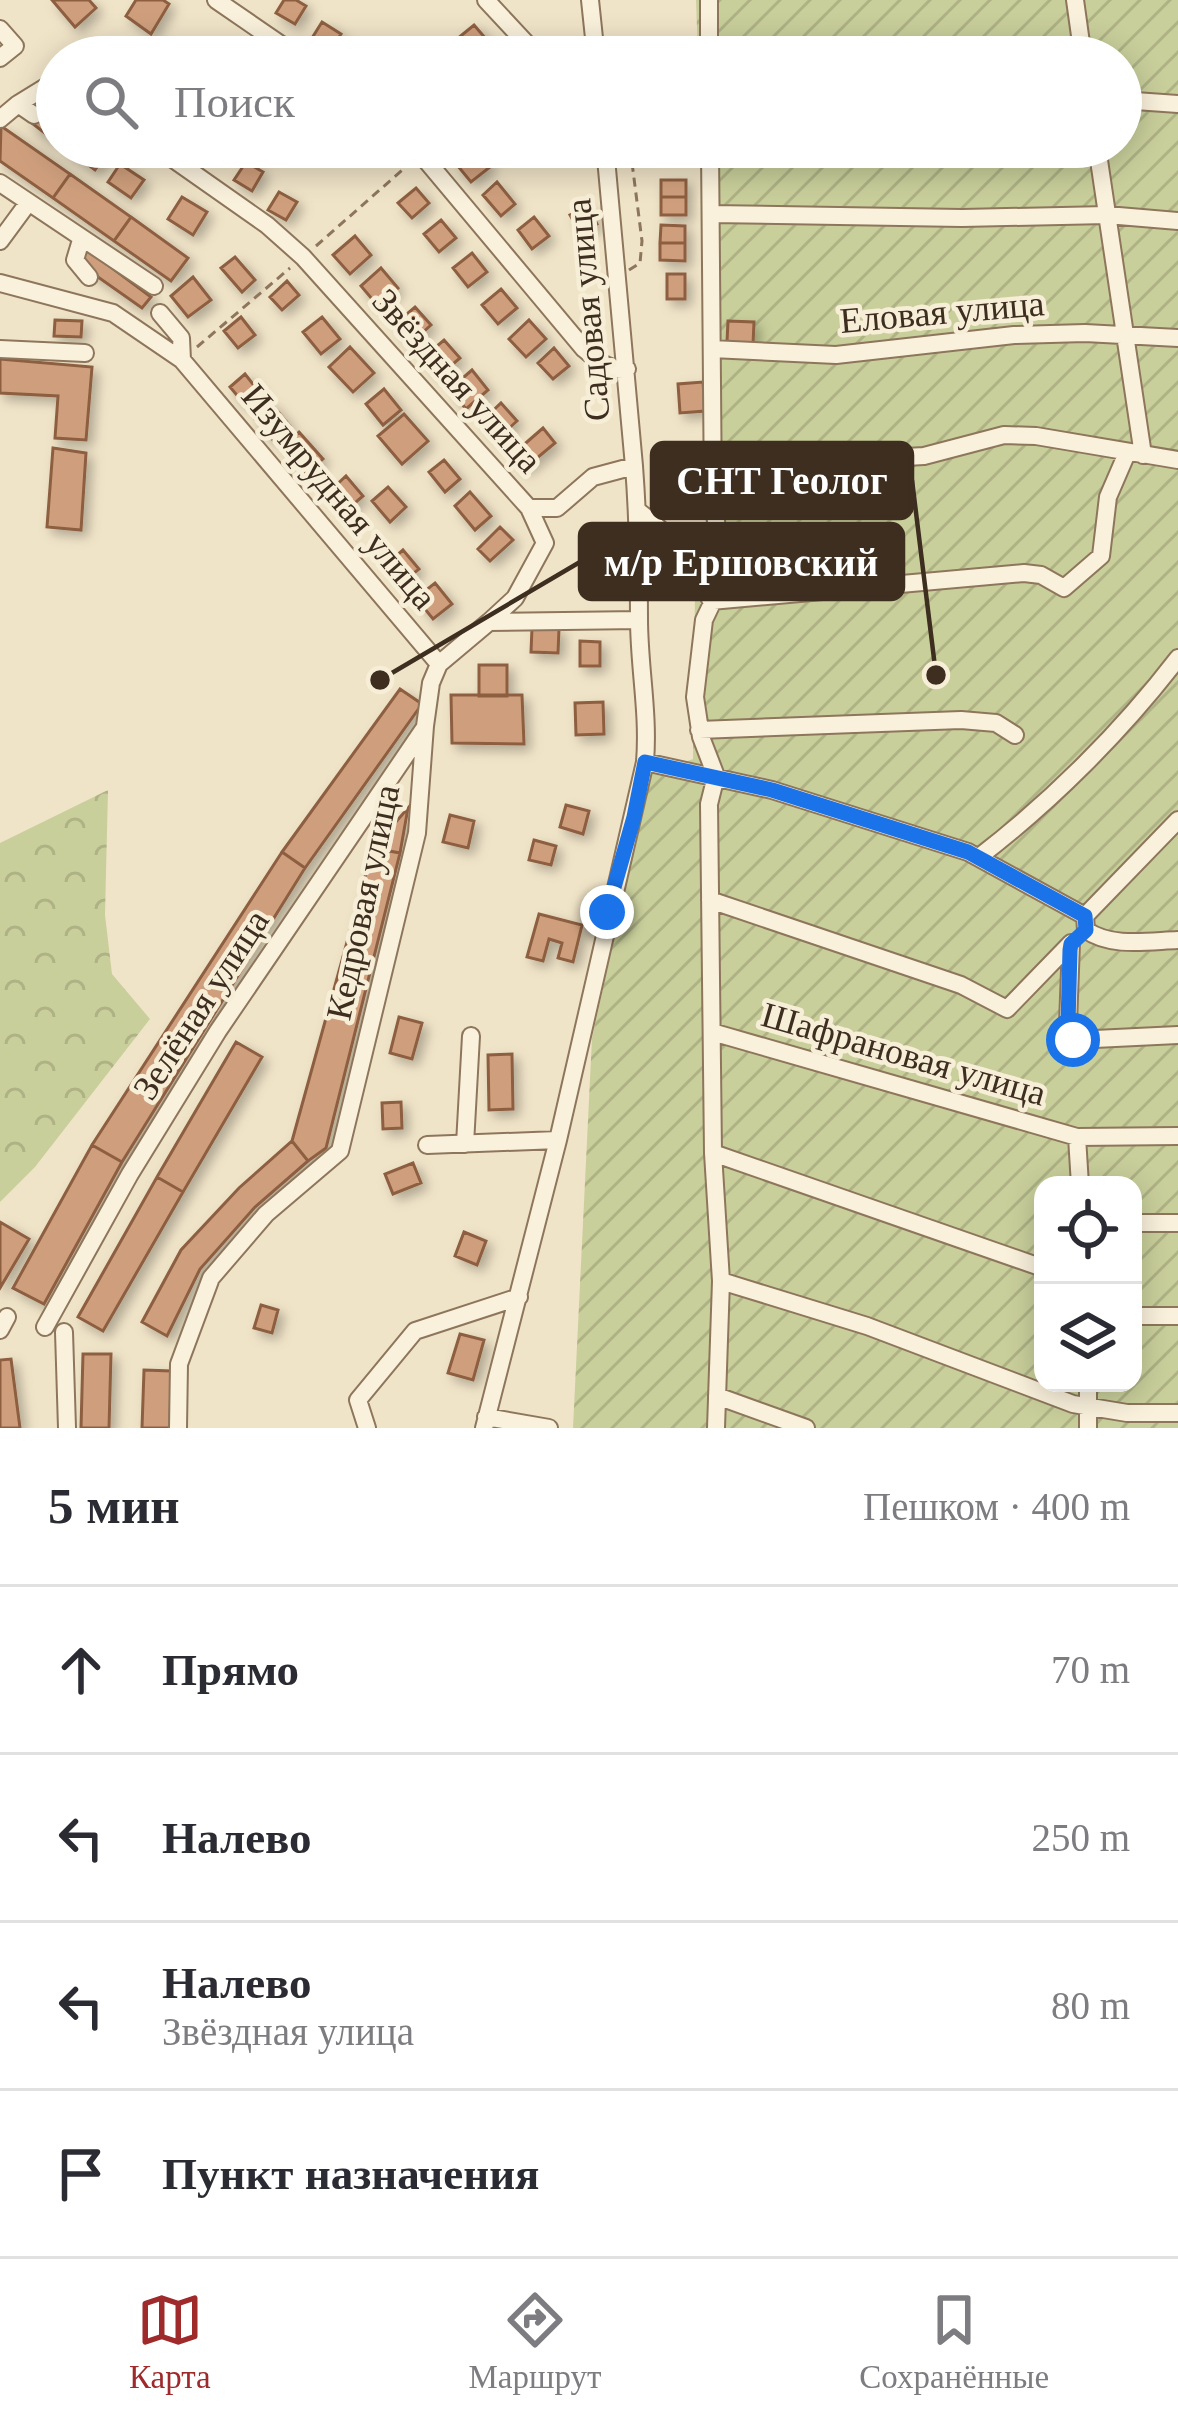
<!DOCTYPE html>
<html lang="ru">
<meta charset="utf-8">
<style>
:root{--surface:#fff;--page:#f7f7f7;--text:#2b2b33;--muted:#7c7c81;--line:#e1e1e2;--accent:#9e2a2b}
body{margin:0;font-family:Georgia,serif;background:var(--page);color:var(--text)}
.controls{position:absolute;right:36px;bottom:36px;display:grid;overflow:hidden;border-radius:24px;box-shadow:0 6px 30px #0003}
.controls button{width:108px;height:108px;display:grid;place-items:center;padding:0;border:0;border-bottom:3px solid var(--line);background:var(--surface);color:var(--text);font:60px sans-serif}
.stop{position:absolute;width:36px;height:36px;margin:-27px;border:9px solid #1a73e8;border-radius:50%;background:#fff}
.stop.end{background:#1a73e8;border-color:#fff;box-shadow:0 3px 12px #0008}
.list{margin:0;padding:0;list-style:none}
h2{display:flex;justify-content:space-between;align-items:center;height:156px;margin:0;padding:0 48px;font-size:51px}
h2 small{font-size:39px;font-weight:400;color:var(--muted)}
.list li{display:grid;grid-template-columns:78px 1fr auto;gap:36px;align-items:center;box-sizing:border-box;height:168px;padding:0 48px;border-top:3px solid var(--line)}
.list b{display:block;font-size:45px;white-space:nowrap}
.list p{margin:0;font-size:39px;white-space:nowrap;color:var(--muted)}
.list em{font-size:39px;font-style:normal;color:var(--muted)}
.icon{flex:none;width:66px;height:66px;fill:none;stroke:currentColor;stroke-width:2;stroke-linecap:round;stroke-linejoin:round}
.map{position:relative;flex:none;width:1178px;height:1428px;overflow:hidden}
.search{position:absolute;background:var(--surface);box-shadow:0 6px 30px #0003;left:36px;right:36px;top:36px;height:132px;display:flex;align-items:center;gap:30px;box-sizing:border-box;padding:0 42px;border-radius:66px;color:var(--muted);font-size:45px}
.sheet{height:828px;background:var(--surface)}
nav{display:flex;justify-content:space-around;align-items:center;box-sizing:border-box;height:168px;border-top:3px solid var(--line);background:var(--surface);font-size:33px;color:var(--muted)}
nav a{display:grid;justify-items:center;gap:6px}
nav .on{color:var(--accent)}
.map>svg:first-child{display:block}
.forest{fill:url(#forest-crowns)}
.garden{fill:url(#garden-furrows);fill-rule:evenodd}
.building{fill:#cf9f7d;stroke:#8d5f41;stroke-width:3;filter:url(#shadow)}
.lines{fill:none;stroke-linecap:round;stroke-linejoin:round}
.minor-casing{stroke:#8d765c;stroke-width:20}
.path{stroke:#8d765c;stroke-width:3;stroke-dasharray:9 6;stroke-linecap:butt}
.minor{stroke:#faf1dc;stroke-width:16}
.route{stroke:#1a73e8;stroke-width:15}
.labels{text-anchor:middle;stroke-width:9;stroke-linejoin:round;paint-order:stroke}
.street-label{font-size:36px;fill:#3d2e20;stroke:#f7eed8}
.leader{fill:none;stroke:#3d2e20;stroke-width:4.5}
.callout-dot{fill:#3d2e20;stroke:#f7eed8;stroke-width:4.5}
.callout{fill:#3d2e20;stroke:#3d2e20;stroke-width:4.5}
.callout-label{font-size:39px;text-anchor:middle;font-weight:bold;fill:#fff}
</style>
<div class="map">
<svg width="1178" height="1428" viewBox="0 0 1178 1428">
<defs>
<pattern id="forest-crowns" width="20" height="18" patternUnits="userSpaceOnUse" patternTransform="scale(3)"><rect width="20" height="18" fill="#c9cf9b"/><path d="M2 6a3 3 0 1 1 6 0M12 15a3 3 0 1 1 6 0" fill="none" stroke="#aeb285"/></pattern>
<pattern id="garden-furrows" width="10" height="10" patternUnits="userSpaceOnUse" patternTransform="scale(3)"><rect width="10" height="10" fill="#c9cf9b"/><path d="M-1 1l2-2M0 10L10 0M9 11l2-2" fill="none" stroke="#aeb285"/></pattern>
<filter id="shadow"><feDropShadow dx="5.5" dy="5.5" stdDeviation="6" flood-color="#0004"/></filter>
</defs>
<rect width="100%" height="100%" fill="#f0e4c8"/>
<path class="forest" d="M 108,790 L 105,915 L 112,974 L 150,1019 L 35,1167 L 0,1202 L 0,843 Z"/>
<path class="garden" d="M 696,0 L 1178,0 L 1178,1428 L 573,1428 L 592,1038 L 650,775 L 693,759 L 695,590 L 709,550 L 700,147 L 1121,147 L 1121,57 L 698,57 ZM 1043,1185 L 1133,1185 L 1133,1383 L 1043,1383 Z"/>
<path class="building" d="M 52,0 L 89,0 L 96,8 L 75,27 Z
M 136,0 L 163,0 L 169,4 L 151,34 L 126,16 Z
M 284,0 L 296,0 L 306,6 L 295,24 L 276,13 Z
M 322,22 L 341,34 L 331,50 L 312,38 Z
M 474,25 L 493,47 L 482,57 L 473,57 L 457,39 Z
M 48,102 L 57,109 L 57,130 L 51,138 L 33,124 Z
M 1,126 L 70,174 L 53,198 L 0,161 Z
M 64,147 L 109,147 L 111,148 L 95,170 Z
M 476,150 L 490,167 L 471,182 L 457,165 Z
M 246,162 L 263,172 L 252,191 L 234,180 Z
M 120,164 L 144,180 L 131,198 L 108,182 Z
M 70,174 L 131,217 L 114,241 L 53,198 Z
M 661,180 L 686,180 L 686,197 L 661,197 Z
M 497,182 L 515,204 L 501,216 L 483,195 Z
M 416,188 L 429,203 L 412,218 L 398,203 Z
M 279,192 L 297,202 L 286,220 L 268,210 Z
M 182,197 L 207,212 L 193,235 L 168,219 Z
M 661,197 L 686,197 L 686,215 L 661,215 Z
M 588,206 L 597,224 L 580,233 L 570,215 Z
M 131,217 L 188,258 L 171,281 L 114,241 Z
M 534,217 L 549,236 L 532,249 L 518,230 Z
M 441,220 L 456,238 L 439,252 L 424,234 Z
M 661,225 L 685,226 L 685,243 L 660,243 Z
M 355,236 L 371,255 L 350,274 L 333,255 Z
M 660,243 L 685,243 L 685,261 L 660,260 Z
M 88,250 L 151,297 L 142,308 L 78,263 Z
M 472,253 L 487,272 L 468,287 L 453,268 Z
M 235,257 L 255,280 L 242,292 L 221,268 Z
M 381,268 L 398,288 L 378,306 L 361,286 Z
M 667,274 L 685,274 L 685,299 L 667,299 Z
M 193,277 L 211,300 L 188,317 L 171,296 Z
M 287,281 L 299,295 L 282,310 L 270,297 Z
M 501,289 L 517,308 L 498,324 L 482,305 Z
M 415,307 L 431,325 L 410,344 L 394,325 Z
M 241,317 L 255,335 L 238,348 L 224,331 Z
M 322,317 L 340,339 L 321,354 L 303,332 Z
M 55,320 L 82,321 L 81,337 L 54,336 Z
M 529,320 L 546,339 L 526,357 L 509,339 Z
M 728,321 L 754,322 L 753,344 L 727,342 Z
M 444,340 L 460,358 L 439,376 L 423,358 Z
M 350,347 L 374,373 L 353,392 L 329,367 Z
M 554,348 L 569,366 L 553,379 L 538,363 Z
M 0,359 L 92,367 L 86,440 L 55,438 L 58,396 L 0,393 Z
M 472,370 L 488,390 L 466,409 L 450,389 Z
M 245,374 L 260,393 L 245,405 L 230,387 Z
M 703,382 L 705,411 L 680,413 L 678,384 Z
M 384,389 L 401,410 L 383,425 L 366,404 Z
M 270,402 L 290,426 L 273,440 L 253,417 Z
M 501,403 L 517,421 L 497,439 L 481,422 Z
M 404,414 L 428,441 L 402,464 L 378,436 Z
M 543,428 L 555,443 L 524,469 L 512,455 Z
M 299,432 L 323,459 L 305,475 L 281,448 Z
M 53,448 L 86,453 L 81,530 L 47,527 Z
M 444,460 L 460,479 L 445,492 L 429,472 Z
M 346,476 L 363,496 L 348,509 L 331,490 Z
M 388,487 L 406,507 L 390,522 L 372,501 Z
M 470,492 L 491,516 L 475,530 L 455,506 Z
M 500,527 L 513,540 L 490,561 L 478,549 Z
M 403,550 L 419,569 L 403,582 L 387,564 Z
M 435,583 L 452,604 L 433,619 L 416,598 Z
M 532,628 L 559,629 L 558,653 L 531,652 Z
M 580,641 L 600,642 L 600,666 L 580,666 Z
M 479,665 L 507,665 L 507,696 L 479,696 Z
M 400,689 L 422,704 L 305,868 L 282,852 Z
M 451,695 L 522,695 L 524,744 L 452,743 Z
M 603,702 L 604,734 L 576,735 L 575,703 Z
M 566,805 L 589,811 L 583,834 L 560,827 Z
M 408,808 L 400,853 L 373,848 Z
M 450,815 L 474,821 L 468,848 L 443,842 Z
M 534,840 L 556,846 L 551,865 L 529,860 Z
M 373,848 L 400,853 L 326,1148 L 308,1161 L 292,1141 Z
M 282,852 L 305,868 L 122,1162 L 92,1145 Z
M 539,914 L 582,925 L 573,962 L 558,958 L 562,943 L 549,939 L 543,961 L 527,957 Z
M 399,1017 L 422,1023 L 412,1059 L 390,1053 Z
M 236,1042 L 262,1057 L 183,1192 L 157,1177 Z
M 512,1054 L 513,1109 L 489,1110 L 488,1055 Z
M 401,1102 L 402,1128 L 383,1129 L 382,1103 Z
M 292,1141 L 308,1161 L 255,1207 L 200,1269 L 167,1336 L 142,1322 L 181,1250 L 239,1188 Z
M 92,1145 L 122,1162 L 44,1304 L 13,1288 Z
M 413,1163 L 421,1183 L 393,1194 L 385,1174 Z
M 157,1177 L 183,1192 L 103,1331 L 78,1317 Z
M 0,1222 L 29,1239 L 0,1288 Z
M 464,1232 L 486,1241 L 477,1265 L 455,1256 Z
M 261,1305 L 278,1310 L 272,1333 L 254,1328 Z
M 460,1334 L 484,1340 L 473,1380 L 448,1373 Z
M 83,1354 L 111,1354 L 109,1428 L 81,1428 Z
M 11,1359 L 20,1428 L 0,1428 L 0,1360 Z
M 144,1370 L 171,1371 L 170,1428 L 142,1428 Z"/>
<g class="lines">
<g class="minor-casing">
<path id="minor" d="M 216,0 L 299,57
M 486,0 L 539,57
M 590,0 L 596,57
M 709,0 L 709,57
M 1075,0 L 1083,57
M 0,29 L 15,46 L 0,58
M 1121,100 L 1178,104
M 18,104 L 57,80
M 0,119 L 18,104 L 34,115
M 156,147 L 267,225 L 303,257 L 529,508 L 557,508 L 593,477 L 634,466 C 638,518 639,568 639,619 C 639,667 649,713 645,762 L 558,1140 L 484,1428
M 415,147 L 584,349 C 599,361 608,371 627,369
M 605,147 L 634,466
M 710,147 L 713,503 L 725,576 L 704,620 L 695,697 L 701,737 L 716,776 L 709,804 L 713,1153 L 721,1281 L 716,1428
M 1097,147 L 1143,455
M 0,183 L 154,286
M 711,214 L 962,218 L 1107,215 L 1178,221
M 81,240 L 75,260 L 89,277
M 0,241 L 28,203
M 0,283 L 113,313 L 182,360 L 439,664
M 160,313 L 181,338 L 182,360
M 0,349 L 85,353
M 712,349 L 836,355 L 1014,335 L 1085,333 L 1178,338
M 713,477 L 815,462 L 924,456 L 1004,435 L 1036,436 L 1178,460
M 637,510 C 675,540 691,556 711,601 L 1024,573 L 1041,575 L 1064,588 L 1101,556 L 1108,497 L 1127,453
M 489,622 L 515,598 L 545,543 L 529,508
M 699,730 L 961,720 L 996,723 L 1015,735
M 645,762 L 772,790 L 968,852 L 1085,916 L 1086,930 C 1111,948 1149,941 1178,940
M 979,857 C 1052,801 1122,731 1178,658
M 710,900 L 961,985 L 1007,1009 L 1071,943
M 1085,916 L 1178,820
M 1071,943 L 1068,1024 L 1074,1040 L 1178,1035
M 712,1032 L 1077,1137 L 1178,1136
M 1077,1137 L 1080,1185
M 465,1144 L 471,1036
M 427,1145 L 558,1140
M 713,1153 L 1043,1268
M 1133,1223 L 1178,1223
M 721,1281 L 867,1326 L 1073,1404 L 1127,1413 L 1178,1413
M 1133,1316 L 1178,1316
M 45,1327 L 130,1174 L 218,1031 L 423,730
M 0,1330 L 7,1317
M 64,1332 L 67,1428
M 717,1396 L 806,1428
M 486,1417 L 549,1428
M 178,1428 L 179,1364 L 211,1278 L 266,1214 L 340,1151 L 417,833 L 425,726 L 431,683 L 439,664 L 489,622 L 639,620
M 367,1428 L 358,1400 L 415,1331 L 519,1297
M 1088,1428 L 1088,1383"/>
</g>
<path class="path" d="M 316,246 L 408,165
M 629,270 L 640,263 L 642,241 L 630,147
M 197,347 L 290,268"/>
<use href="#minor" class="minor"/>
</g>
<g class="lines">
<path class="route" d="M 607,912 L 634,817 L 645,762 L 772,790 L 968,852 L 1085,916 L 1086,930 L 1071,944 L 1070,950 L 1068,1024 L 1073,1040"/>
</g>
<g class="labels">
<g class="street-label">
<text transform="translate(587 310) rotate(-95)" y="13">Садовая улица</text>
<text transform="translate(942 311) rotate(-5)" y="13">Еловая улица</text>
<text transform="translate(458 380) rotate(48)" y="13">Звёздная улица</text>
<text transform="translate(340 496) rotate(50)" y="13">Изумрудная улица</text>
<text transform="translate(362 902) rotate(-78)" y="13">Кедровая улица</text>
<text transform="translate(200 1004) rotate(-57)" y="13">Зелёная улица</text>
<text transform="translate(904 1053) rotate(16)" y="13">Шафрановая улица</text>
</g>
</g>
<path class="leader" d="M936 675L912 480M380 680L580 562"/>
<g class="callout-dot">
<circle cx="936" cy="675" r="12"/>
<circle cx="380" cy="680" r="12"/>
</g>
<g class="callout">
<rect x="652" y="443" width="260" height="75" rx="12"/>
<rect x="580" y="524" width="323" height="75" rx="12"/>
</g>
<g class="callout-label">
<text x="782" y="494">СНТ Геолог</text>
<text x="741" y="576">м/р Ершовский</text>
</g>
</svg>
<div class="controls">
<button><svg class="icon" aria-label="locate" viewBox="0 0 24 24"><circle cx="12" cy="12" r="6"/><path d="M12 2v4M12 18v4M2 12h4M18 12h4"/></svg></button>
<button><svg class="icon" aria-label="layers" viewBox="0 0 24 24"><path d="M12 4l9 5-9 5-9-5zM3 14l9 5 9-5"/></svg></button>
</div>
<div class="stop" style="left:1073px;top:1040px"></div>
<div class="stop end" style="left:607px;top:912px"></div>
<div class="search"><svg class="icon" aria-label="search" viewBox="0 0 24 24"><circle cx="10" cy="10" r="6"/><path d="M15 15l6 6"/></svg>Поиск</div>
</div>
<section class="sheet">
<h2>5 мин<small>Пешком · 400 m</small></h2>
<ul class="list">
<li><svg class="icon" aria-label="ahead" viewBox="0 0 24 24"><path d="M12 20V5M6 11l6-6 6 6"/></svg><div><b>Прямо</b></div><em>70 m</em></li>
<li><svg class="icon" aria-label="left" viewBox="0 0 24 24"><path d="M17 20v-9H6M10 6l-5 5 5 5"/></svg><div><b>Налево</b></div><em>250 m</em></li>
<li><svg class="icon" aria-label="left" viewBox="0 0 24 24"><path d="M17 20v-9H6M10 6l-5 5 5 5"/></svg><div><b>Налево</b><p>Звёздная улица</p></div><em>80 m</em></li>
<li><svg class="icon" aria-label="arrive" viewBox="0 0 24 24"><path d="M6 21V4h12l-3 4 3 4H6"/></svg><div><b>Пункт назначения</b></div></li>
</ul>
</section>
<nav>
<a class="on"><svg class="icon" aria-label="map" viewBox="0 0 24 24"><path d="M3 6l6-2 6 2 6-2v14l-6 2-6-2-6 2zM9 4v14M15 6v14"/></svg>Карта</a>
<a><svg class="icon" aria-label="directions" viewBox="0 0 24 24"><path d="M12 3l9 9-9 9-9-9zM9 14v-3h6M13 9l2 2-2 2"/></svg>Маршрут</a>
<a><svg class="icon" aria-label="saved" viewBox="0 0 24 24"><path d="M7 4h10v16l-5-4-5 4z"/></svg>Сохранённые</a>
</nav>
